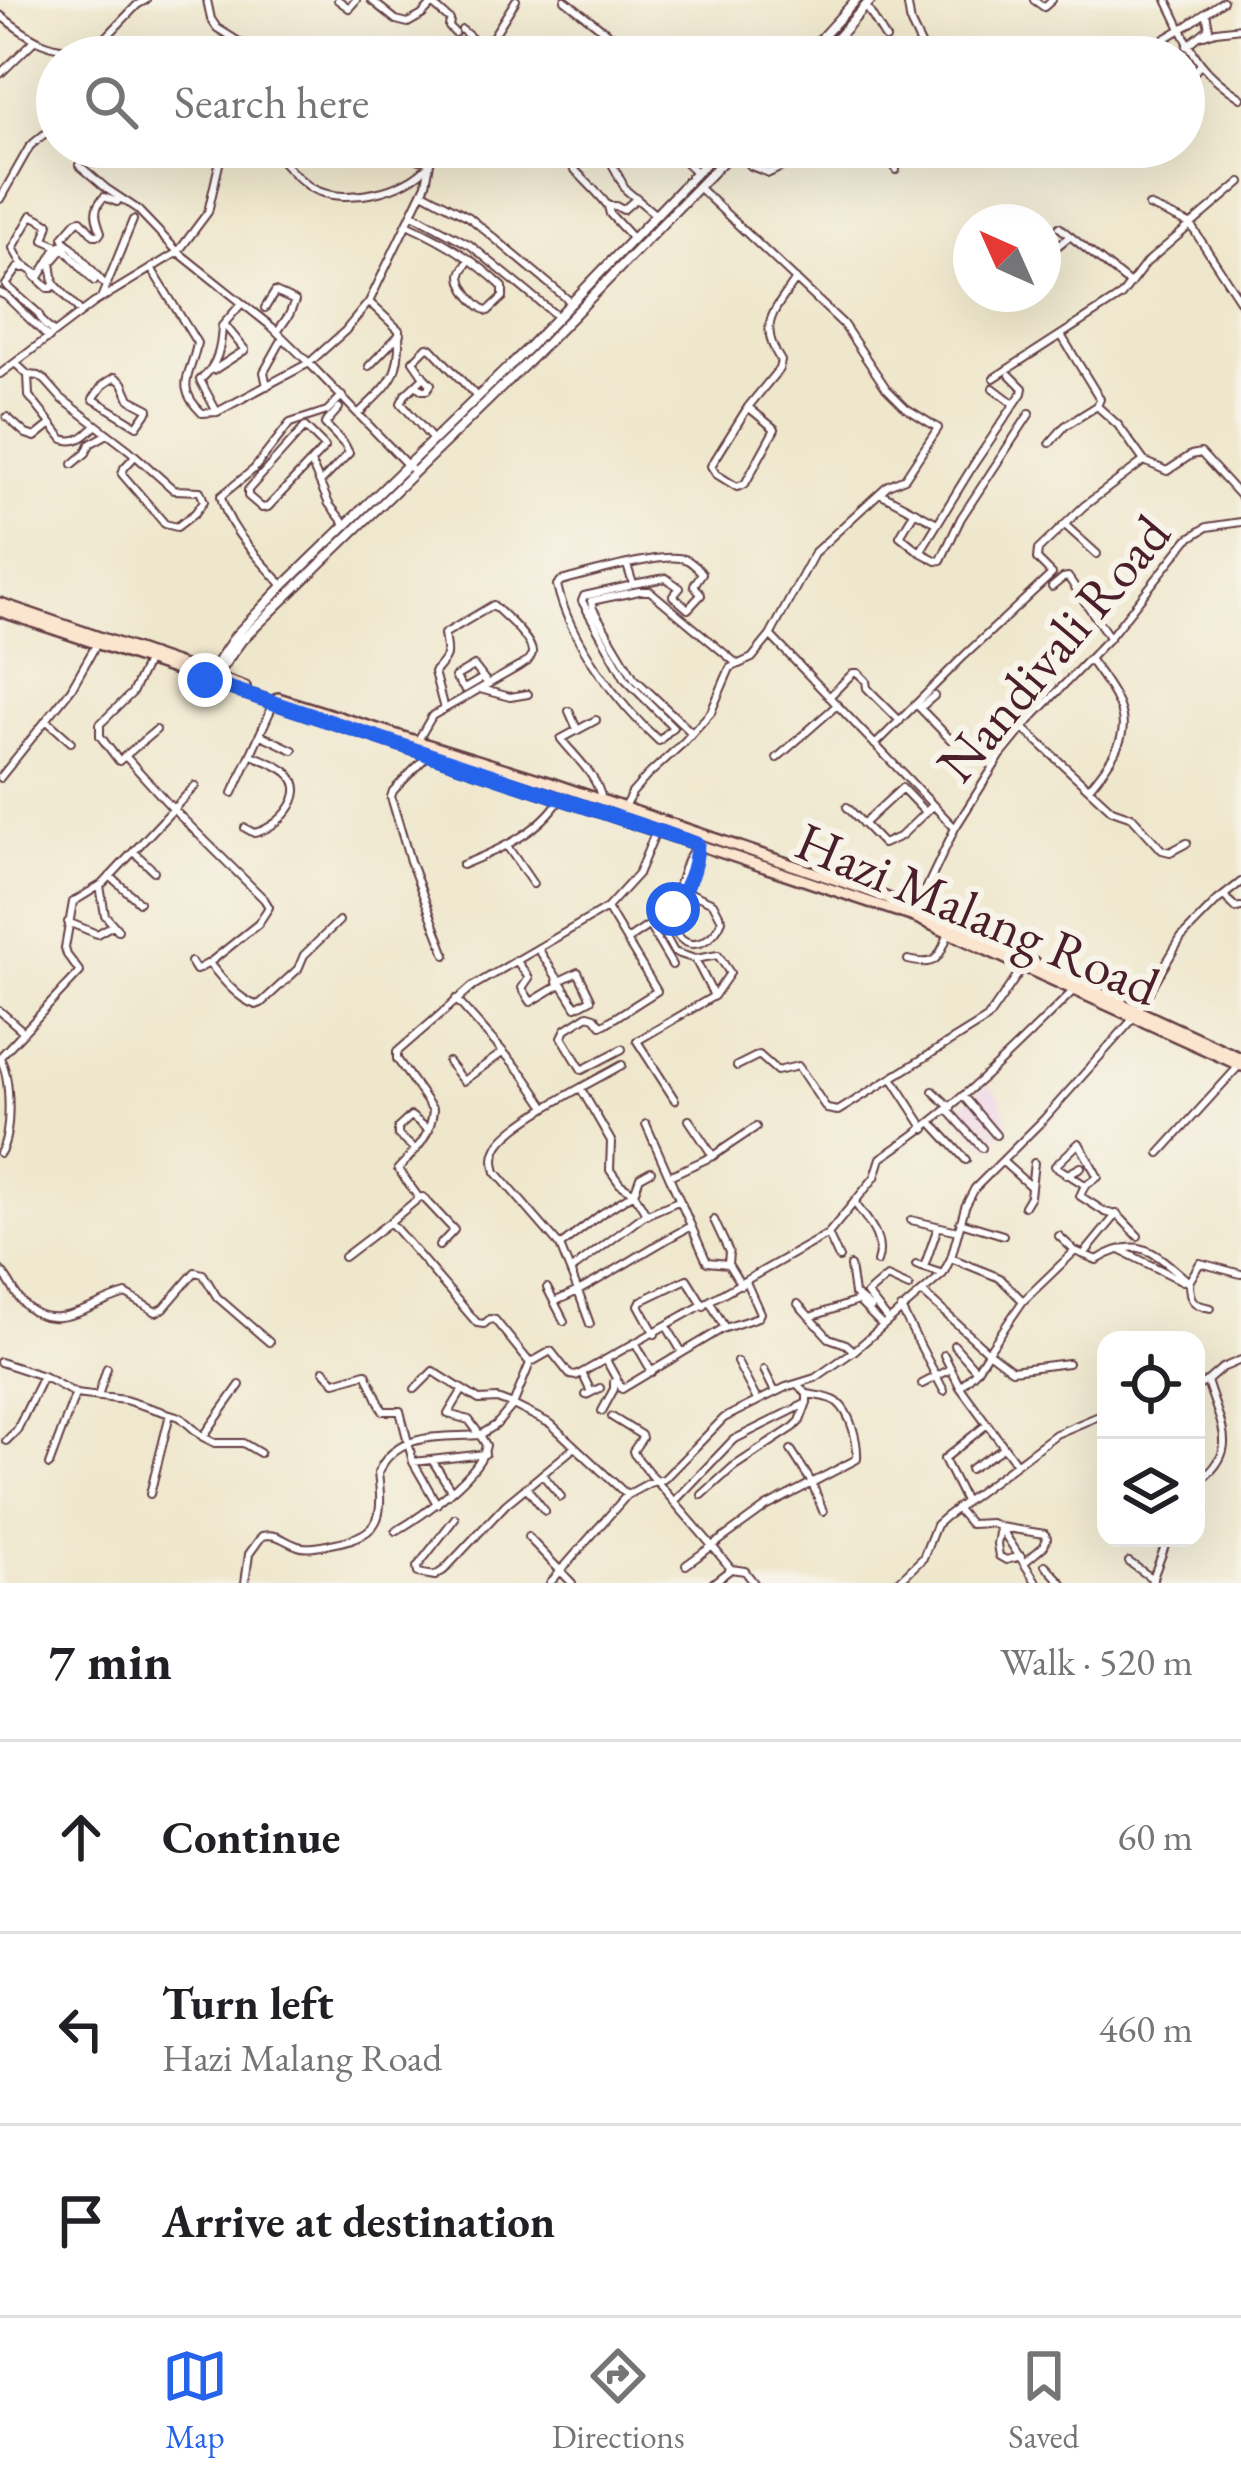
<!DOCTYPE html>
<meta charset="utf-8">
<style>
:root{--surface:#fff;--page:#f6f6f6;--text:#202124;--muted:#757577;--line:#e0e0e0;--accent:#2563eb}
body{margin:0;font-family:"EB Garamond",serif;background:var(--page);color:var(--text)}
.controls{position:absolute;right:36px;bottom:36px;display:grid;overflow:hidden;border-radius:24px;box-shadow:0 12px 48px #0002}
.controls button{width:108px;height:108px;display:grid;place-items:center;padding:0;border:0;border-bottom:3px solid var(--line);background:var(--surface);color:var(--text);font:60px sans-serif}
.compass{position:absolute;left:953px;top:204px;width:108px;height:108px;border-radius:50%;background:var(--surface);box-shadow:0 12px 48px #0002;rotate:315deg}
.stop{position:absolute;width:36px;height:36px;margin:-27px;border:9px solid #2563eb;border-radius:50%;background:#fff}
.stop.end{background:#2563eb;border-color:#fff;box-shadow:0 3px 12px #0008}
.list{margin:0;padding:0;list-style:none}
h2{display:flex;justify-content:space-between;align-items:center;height:156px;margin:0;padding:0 48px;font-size:51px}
h2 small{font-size:39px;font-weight:400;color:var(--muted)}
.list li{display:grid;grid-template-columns:78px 1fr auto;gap:36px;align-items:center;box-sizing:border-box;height:192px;padding:0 48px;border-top:3px solid var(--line)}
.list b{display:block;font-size:45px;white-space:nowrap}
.list p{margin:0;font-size:39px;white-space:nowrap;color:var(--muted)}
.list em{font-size:39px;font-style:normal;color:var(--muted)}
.icon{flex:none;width:66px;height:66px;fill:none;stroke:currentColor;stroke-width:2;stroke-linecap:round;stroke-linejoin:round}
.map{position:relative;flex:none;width:1241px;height:1583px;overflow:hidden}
.search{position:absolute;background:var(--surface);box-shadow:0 12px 48px #0002;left:36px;right:36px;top:36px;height:132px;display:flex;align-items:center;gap:30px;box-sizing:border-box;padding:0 42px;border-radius:66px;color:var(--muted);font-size:45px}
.sheet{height:732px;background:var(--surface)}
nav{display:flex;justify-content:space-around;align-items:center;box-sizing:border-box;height:168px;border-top:3px solid var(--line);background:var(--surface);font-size:33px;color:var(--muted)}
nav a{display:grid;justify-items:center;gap:6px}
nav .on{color:var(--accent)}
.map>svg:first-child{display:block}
.built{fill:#edd1e9}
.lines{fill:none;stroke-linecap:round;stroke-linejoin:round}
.minor-casing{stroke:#633d43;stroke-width:10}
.tertiary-casing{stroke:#633d43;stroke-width:12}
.secondary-casing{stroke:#633d43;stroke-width:14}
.minor{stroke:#fff;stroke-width:6}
.tertiary{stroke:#fff;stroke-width:8}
.secondary{stroke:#fbe5cf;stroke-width:9}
.route{stroke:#2563eb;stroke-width:15}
.labels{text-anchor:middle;stroke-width:12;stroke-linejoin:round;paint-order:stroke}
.street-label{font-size:54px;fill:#4a1f2b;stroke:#f7f3e8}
</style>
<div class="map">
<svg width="1241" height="1583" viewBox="0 0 1241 1583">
<rect width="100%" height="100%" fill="#f7f3e8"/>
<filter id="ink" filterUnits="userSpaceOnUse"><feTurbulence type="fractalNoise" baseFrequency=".00833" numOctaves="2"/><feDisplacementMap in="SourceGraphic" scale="24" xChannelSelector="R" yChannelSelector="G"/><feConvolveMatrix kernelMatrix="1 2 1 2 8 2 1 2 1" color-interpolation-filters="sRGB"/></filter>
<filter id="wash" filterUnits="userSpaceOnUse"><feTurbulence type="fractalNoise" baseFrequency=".004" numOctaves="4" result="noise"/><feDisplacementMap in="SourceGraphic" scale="48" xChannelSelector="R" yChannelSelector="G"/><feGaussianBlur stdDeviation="2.7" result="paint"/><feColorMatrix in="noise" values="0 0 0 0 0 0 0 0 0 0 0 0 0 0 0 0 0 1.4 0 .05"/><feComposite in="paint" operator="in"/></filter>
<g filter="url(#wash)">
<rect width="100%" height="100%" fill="#efe7cc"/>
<path class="built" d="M 988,1084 L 1000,1097 L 1008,1120 L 1006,1128 L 989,1148 L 954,1111 Z"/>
</g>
<g filter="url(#ink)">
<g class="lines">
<g class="minor-casing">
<path id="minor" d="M 207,0 L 211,19 L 217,28 L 263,57
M 338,0 L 349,8 L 356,0
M 371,0 L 396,20 L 408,23 L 422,15 L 436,0
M 565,0 L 638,57
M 907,0 L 911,24 L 924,51
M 1034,0 L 1044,7 L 1052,0
M 1167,0 C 1191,47 1193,67 1241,98
M 432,4 L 450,20 L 449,27 L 455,33
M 866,6 L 886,39
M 0,15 C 34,42 48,49 92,52 L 137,5 L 146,0
M 462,30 L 484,49
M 1204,35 L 1216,31 L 1241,28
M 109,37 C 126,47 150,44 165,57
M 1187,46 L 1209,28 L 1206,13
M 118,48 L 145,57
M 828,49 L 839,57
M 273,57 C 298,45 323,39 346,57
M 378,57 L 385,57
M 480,57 L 516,0
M 617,57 L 620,54 L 625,57
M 1134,57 L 1188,25 L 1223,1
M 0,74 L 35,40
M 1184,85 L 1200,65
M 1184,104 L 1187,84
M 223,147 L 208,212 L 178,252 L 272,327 L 309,363 L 345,331 L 369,302 L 426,184 L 430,163
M 270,147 C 282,161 296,178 312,188 C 342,206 407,192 429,164 C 431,162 436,150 438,147
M 391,147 L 400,154 L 430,163
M 559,147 C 570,170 593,185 608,206 L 616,206 L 623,210 L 637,198
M 603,147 L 626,190 L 656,215
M 670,147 L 697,173
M 734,147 L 751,166 L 769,173 L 804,156 L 853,147
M 894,147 L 896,170
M 423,192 L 469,217 L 572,303
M 0,199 L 30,146 L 48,131 L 57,118
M 608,206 L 610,214 L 633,239
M 1149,206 L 1190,224 L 1241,302
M 413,214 L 470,245 L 558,317
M 409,225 C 446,242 473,259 503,287 L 503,297 L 488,311 C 477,307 461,288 461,275 C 461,270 468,263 470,259
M 1059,227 L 1070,236
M 66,243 L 72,247 L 106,286
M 1043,244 L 1055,248 L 1070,236 L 1130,284
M 58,246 L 44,240 L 49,224 L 32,215 L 13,248 L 22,264 L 40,276 L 58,246 L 66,243 L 63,237 L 77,221 L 81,220 L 94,235 L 99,235 L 101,232 C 96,218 92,209 104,197 L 117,202 L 120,198
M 1043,262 L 1055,248
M 25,268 L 18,268 L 6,285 L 38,313 L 43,323 L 54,333
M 151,268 L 197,343 C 192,375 173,385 202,413 L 217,412 L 309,363 L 414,472
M 35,276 L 48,288 L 52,288 L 54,283 L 81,312
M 54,283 L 51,263 L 64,248 L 94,281
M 0,293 L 6,296 L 49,338
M 102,296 L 133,220
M 265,308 L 275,292 L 295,301 L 289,315 L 277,332
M 1061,335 L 1100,399 L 1097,406 L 1118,425 L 1144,461
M 15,363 L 28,375 L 39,376 L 46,381 L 61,398 L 129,450 L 174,490 L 200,491 L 204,501 L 195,513 L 177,527 L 165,524 L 122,474 L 124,468 L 135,456
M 369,366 L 400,334
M 214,370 L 245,350 L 224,324
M 0,374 L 94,303 L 178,252 L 137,209 L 107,189 L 79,165
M 28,375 L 29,396 L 63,439 C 78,444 87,435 96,425
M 1010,375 L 1023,388 L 1022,393 L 974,464 L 920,552 L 937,561 L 941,560 L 961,518 L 1030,413
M 115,377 L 123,383 L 130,399 L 149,409 L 137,426 L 93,399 L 103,385 Z
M 994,378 L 1121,296 L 1146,263 L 1241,182
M 416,385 L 422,390 L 427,390 L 431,384 L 424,377
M 267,386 L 264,372 L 283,338
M 993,388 L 1014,404
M 748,407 L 775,429 L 745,484 L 737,487 L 716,474 L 711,466 Z
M 748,407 L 779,369 L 781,361 C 757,324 774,312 796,279
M 217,412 L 200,380 C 218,366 221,347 222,326 L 242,303
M 359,413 C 391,382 401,377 399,330 L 369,302
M 7,417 L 26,434 L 35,437 L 50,425
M 305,427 L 325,447 L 268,507 L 262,508 L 248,496 L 248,490 Z
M 433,440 L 401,403 L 405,395 L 424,377 L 413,361 L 427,347 L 431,348 L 477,397
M 1050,443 L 1065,426 L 1097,406
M 311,463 L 329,504 L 345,524
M 73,464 L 86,453 L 90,444 L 108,434
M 320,483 L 349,453 L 345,445 L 325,424 L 339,408
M 880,493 L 937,523
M 915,511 L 900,536 L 920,552
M 1065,525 L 1097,554
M 627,565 L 633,584 L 666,578 L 680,588 L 673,596
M 283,586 C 261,559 228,531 221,496 L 254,469 L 290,423 L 327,411 L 342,396
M 629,586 L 584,596 L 582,601 L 626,680 L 673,727 L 659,741 C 618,704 569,640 557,585 L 561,581 C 585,575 667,550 687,560 C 690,561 700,570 702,573 L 694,585 L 701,595 L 688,609 L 673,596
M 1052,587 L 1063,578 L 1068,577 L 1109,637
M 771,636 L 955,828
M 147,662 L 132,693 L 100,724 L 100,736 L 119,761 L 156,730
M 483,678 L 464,689 L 455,677 L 474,666 L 475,667 L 488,684
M 480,689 L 510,697 L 528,694
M 829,697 L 853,673 L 858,673 L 866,681 L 867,688 L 900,721
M 916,704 L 950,739
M 920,708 L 934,696
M 569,711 L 577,729
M 46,720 L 71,742
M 596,720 L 561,739 C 576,758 598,776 602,801
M 1023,728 L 1112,810 L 1132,817 L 1162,850 L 1170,852 L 1187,843
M 692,733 L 634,678 L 593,609 L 591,601 L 639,591 L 650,591 L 736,663
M 261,735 L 293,750
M 417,742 L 432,716 L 527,662 C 529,659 532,656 532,653 C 533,640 502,613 493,605 L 444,634 C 447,656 450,655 434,672 L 444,709
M 875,745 L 964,656 L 1052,574 L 1037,559 L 1038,550 L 1084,506 L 1144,461 L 1167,471 L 1191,455 L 1201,453 L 1241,497
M 428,755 L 393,791 L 391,797 L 410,861 L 446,955
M 126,757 L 172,808 L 264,899 L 269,907 L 258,924 L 209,963 C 221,978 238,999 256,1005 L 261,1003 L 298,969 L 304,955 L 339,921
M 777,758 L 837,705
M 0,778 L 71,689 L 96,645
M 1089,788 C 1136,732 1132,717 1090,660
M 233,793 L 275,701
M 847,807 L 883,844 L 901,836 L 933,805
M 618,818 L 632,793 L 647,776 L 683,743 L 711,712 L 730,668 L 752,658 L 770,636 L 815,552 L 888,485 L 905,478 L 938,428 L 906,408 L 886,388 L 843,324 L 698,187
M 863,824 L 902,788 L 925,812
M 245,828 L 254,833 C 276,829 311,796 289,774 C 280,765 263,760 252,755
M 507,846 L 533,884
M 134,852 L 154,871
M 462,865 C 499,850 539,833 561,798
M 110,876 L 139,902
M 100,886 L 105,915 L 118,930
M 686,891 L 713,903 L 722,920 C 716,937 694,954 679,937 C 674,932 671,923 669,917 L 686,891 L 696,862 L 700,834
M 1224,896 L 1236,908 L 1241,907
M 607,908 L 657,991 L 605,1024 L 601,1025 L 595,1017 L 588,1015 L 566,1029 L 562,1037 L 582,1070 L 622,1049
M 917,908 L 955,828 L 1001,755 L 1029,721 L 1109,638 L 1188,539 L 1207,527 L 1241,522
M 68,922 L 97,934 L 113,925
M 649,926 L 672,965
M 627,940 L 648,926
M 538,948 C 550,969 564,986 576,1007 L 591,999 L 578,972 L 557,982
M 695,959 L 714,996
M 516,960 L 529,978 L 522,988 L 531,1002 L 561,984
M 908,960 C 937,967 938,959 949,933
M 191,962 L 196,970 L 209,963
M 456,999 L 524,1075 L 546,1107
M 0,1011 L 24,1032
M 0,1057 L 80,972 L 67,955 L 65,948 L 73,902 L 104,883 L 195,786
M 0,1058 C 11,1078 12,1134 0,1153
M 448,1062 L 463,1081 L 502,1053
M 622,1065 C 594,1081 515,1120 499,1145 C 493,1155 493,1162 496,1172 L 560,1246 L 601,1214 L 634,1193 L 640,1177 L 651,1171
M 737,1066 L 759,1055 L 777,1071 L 798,1066 L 827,1109 L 838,1111 L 987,1019 L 1023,967
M 892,1078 L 925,1129
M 581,1089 L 611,1141 L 610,1170 L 620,1184 L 634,1193 L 647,1215
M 933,1091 L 951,1108
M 963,1096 L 996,1135
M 675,1100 L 637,1041 L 714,996 L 730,973 L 718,955 L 695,959 L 674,952 L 657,921 L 678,887 L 687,860 L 697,844
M 948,1110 L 982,1148
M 689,1120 L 713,1156
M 932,1123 L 966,1160
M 646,1124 L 707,1262 L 728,1264 L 741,1285
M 416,1150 L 398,1135 L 398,1128 L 411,1116 L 429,1130
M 1160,1153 L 1238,1067
M 1003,1162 L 1031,1187
M 1066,1175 L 1081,1167
M 669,1176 L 713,1156 L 756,1127
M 1085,1185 L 1055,1166 L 1079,1143 L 1098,1177 L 1085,1185 L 1080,1196 L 1105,1212 L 1116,1215
M 419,1198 L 398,1169 C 415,1151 431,1137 433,1110 L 397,1059 L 397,1052 L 473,986 L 607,908 L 638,874 L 656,831
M 855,1203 C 868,1222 885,1238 877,1262
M 1024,1206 L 1030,1196 L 1034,1163
M 714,1220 L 729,1252 L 728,1264
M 911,1220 L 958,1231
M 390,1222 L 419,1198 L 423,1197 L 454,1230 L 439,1246
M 960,1222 L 1003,1235
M 828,1234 L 839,1258
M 560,1246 L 578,1291 C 616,1271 651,1247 689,1227
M 1120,1250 L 1183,1281
M 1075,1251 L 1097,1260 C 1140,1234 1154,1252 1189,1282 C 1189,1301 1193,1305 1211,1308
M 1085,1253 L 1117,1214 L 1138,1236
M 344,1257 L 390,1222 L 477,1323 L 484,1324 L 490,1319 L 495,1320 L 530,1363
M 951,1258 L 1000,1278 L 1023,1301 L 988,1352 L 1012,1370 L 1068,1363
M 916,1265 L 943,1274
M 850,1266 L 854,1294 L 871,1308
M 924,1267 L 938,1227
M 0,1270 C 10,1280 13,1291 21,1301 C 51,1337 93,1303 126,1294 L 156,1312 L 164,1308 L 195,1272 L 203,1274 L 217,1297 L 269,1342
M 570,1271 L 643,1216 L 678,1201
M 1189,1282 L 1200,1263 L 1241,1274
M 547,1288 L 564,1321
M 923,1293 L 988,1352 L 976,1371 L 960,1387 L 1016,1463
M 1023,1301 L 1075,1251 L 1059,1236
M 554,1302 L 578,1291 L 590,1324
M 710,1302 L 725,1328
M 798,1304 L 829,1338 L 846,1344 L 854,1351
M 901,1309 L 944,1391
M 810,1317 L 858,1301 L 882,1325
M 888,1320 L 867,1294 L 887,1277 L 909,1287
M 667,1327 L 682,1352
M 655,1334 L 639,1305 L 641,1301 L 687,1279 L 704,1306
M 636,1344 L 652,1372
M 954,1345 L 975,1369
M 944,1355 L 960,1387
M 606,1360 L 622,1389 L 722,1329 L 758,1317 L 760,1313 L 746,1282
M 0,1362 L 43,1376 L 17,1430 L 6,1441
M 737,1362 L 757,1400
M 324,1370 L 335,1382 L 366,1373 L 383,1411 L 400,1411 L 413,1462 L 437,1504
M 764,1370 L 775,1392
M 582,1373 L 591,1392
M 43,1376 L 76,1394 L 125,1400 L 180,1417 L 203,1437 L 215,1443 L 243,1443 L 260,1453
M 922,1384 L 947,1371
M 1196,1387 L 1207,1381
M 415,1389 L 433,1371 L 479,1400 L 497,1399 L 513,1405 L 530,1363 L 551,1351 L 570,1375 L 576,1376 L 828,1234 L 875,1177 L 881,1158 C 953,1111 1013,1051 1073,991
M 462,1391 L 448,1414 L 469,1420 L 480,1435
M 586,1395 L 600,1388
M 98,1396 L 107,1368
M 602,1411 L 614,1389 L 614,1382
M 612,1417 L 641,1435 L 642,1438 L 633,1451 L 634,1454 C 665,1493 699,1529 731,1569 L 745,1571 L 754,1583
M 203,1437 L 240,1385
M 791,1450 L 812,1483 L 823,1511
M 432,1460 L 451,1490
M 413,1462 L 485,1454
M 49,1465 L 75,1395
M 970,1469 L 1003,1448
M 542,1474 L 561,1497
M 1196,1484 C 1241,1451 1222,1430 1207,1381 L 1222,1368 L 1241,1360
M 526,1487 L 545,1511
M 150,1494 L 170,1414
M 702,1495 L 733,1467 L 794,1427 L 800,1421 L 806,1405
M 965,1501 L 944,1459 L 986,1425
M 674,1502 L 733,1440 L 807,1403 L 807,1395
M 956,1508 L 970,1524 L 991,1523 L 1000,1527 L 1037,1583
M 455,1518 L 417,1567 L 418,1573 L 435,1576 L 444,1570 L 506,1504 L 575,1447
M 396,1531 C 421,1517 482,1473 486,1445 L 480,1435 L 496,1425 L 513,1405 L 551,1424 L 627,1495
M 528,1537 L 572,1583
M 1021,1556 L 1006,1560 L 999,1556 L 997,1544 L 1000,1527 L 1045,1534 L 1047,1538 L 1044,1546 L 1025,1562
M 1129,1562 L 1153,1579
M 686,1565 L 766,1507 L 857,1459 C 858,1442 851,1413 837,1402 C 829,1396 816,1396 807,1394 L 798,1385
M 1045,1565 L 1062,1583
M 245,1583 L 249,1554 L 262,1536 C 279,1533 283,1541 298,1546 C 308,1550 325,1545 336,1543 C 383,1534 383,1515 378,1473 C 396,1431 441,1438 480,1435
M 550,1583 L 627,1495 L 649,1483 L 664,1479 L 724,1418 L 786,1387 L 815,1378 L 854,1351 L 943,1274 L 951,1258 L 965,1207 L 975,1188 L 1044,1119 L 1133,1019 L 1181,938 L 1218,900 L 1241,882
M 713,1583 L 731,1569
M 897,1583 L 923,1558 L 936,1525 L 945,1517 L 1056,1434 L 1106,1413
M 1151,1583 L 1168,1538"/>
</g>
<g class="tertiary-casing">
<path id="tertiary" d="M 804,57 L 856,0
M 820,57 L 871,0
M 206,679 L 236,635 L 283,586 L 526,350 L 721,147
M 212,681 L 242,640 L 535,355 L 737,147"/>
</g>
<g class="secondary-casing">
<path id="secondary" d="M 0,603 L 245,687
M 0,611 L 914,917 L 1241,1066
M 278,698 L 548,782 L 875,893 L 923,912 L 1241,1058"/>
</g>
<use href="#minor" class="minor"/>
<use href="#tertiary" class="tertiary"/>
<use href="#secondary" class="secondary"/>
</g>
</g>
<g class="lines" filter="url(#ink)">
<path class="route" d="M 205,680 L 697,844 C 696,870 687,888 673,909"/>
</g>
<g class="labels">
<g class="street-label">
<text transform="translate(1053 648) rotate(-50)" y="19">Nandivali Road</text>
<text transform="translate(978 913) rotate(23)" y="19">Hazi Malang Road</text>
</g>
</g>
</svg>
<div class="controls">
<button><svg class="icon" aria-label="locate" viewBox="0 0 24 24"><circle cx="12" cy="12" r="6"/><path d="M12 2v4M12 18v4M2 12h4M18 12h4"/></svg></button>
<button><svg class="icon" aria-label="layers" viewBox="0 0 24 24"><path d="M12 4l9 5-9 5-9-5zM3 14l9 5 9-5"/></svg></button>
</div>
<svg class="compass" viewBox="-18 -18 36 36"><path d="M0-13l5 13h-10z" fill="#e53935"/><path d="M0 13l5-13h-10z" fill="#757577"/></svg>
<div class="stop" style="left:673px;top:909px"></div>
<div class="stop end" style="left:205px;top:680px"></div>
<div class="search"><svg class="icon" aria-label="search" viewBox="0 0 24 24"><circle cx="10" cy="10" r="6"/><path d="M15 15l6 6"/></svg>Search here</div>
</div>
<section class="sheet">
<h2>7 min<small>Walk · 520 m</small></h2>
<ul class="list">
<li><svg class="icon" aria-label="ahead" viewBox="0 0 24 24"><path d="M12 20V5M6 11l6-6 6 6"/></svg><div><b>Continue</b></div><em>60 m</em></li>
<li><svg class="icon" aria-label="left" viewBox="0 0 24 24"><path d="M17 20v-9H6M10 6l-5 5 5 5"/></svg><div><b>Turn left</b><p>Hazi Malang Road</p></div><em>460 m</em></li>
<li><svg class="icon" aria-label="arrive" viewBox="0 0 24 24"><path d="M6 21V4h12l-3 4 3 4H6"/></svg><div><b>Arrive at destination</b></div></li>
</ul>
</section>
<nav>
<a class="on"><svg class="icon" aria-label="map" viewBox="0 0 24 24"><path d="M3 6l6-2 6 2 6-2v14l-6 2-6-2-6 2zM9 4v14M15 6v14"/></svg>Map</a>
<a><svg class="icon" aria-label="directions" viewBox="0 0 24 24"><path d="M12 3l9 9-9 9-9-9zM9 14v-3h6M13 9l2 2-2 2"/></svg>Directions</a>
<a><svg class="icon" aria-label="saved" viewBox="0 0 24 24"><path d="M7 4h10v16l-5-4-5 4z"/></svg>Saved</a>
</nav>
